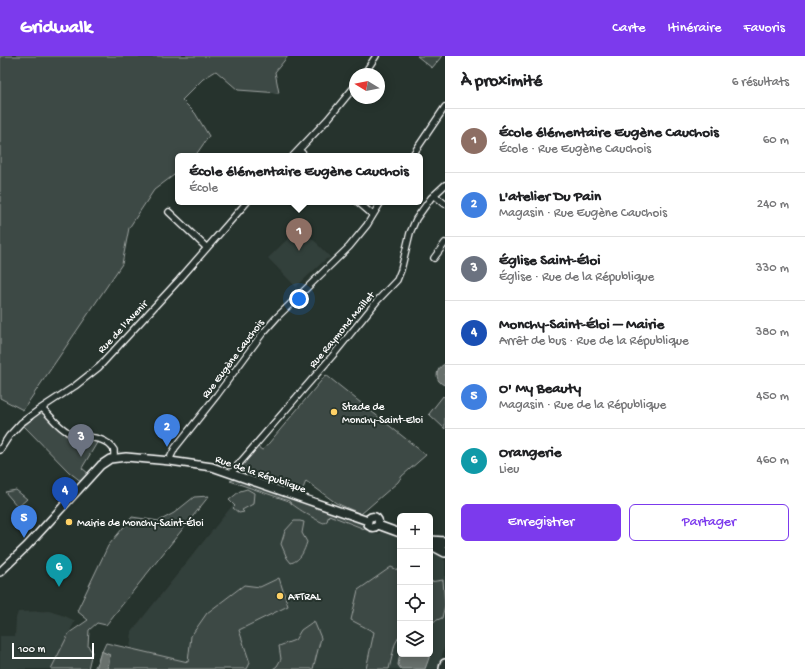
<!DOCTYPE html>
<html lang="fr">
<meta charset="utf-8">
<style>
:root{--surface:#fff;--page:#f2f2f2;--text:#202124;--muted:#757577;--line:#e0e0e0;--accent:#7c3aed}
body{margin:0;font-family:"Gochi Hand",sans-serif;background:var(--page);color:var(--text)}
.controls{position:absolute;right:12px;bottom:12px;display:grid;overflow:hidden;border-radius:6px;box-shadow:0 2px 10px #0003}
.controls button{width:36px;height:36px;display:grid;place-items:center;padding:0;border:0;border-bottom:1px solid var(--line);background:var(--surface);color:var(--text);font:20px sans-serif}
.compass{position:absolute;left:349px;top:12px;width:36px;height:36px;border-radius:50%;background:var(--surface);box-shadow:0 2px 10px #0003;rotate:280deg}
.scale{position:absolute;left:12px;bottom:10px;width:82px;box-sizing:border-box;padding-left:4px;border:2px solid #fff;border-top:0;font-size:11px;line-height:14px;white-space:nowrap;color:#fff;-webkit-text-stroke:3px #26332d;paint-order:stroke}
.you{position:absolute;left:299px;top:243px;width:14px;height:14px;margin:-10px;border:3px solid #fff;border-radius:50%;background:#1a73e8;box-shadow:0 0 0 6px #1a73e833}
.badge{display:grid;place-items:center;width:26px;height:26px;border-radius:50%;background:var(--accent);color:#fff;font-size:13px;font-weight:700}
.pin{position:absolute;translate:-50% -33px;filter:drop-shadow(0 1px 2px #0008)}
.pin::after{content:'';position:absolute;top:21px;width:14px;height:12px;background:inherit;clip-path:polygon(0 0,100% 0,50% 100%)}
.popup{position:absolute;left:175px;top:97px;width:248px;height:52px;box-sizing:border-box;display:grid;place-content:center;border-radius:6px;background:var(--surface);filter:drop-shadow(0 1px 3px #0005);font-size:13px;white-space:nowrap;color:var(--muted)}
.popup b{font-size:15px;color:var(--text)}
.popup::after{content:'';position:absolute;left:50%;top:100%;margin-left:-8px;border:8px solid transparent;border-top-color:var(--surface)}
.list{margin:0;padding:0;list-style:none}
h2{display:flex;justify-content:space-between;align-items:center;height:52px;margin:0;padding:0 16px;font-size:17px}
h2 small{font-size:13px;font-weight:400;color:var(--muted)}
.list li{display:grid;grid-template-columns:26px 1fr auto;gap:12px;align-items:center;box-sizing:border-box;height:64px;padding:0 16px;border-top:1px solid var(--line)}
.list b{display:block;font-size:15px;white-space:nowrap}
.list p{margin:0;font-size:13px;white-space:nowrap;color:var(--muted)}
.list em{font-size:13px;font-style:normal;color:var(--muted)}
.actions{display:flex;gap:8px;padding:12px 16px}
.actions a{flex:1;padding:9px 0;border:1px solid var(--accent);border-radius:6px;text-align:center;font-size:14px;color:var(--accent)}
.actions .main{background:var(--accent);color:#fff}
.icon{flex:none;width:22px;height:22px;fill:none;stroke:currentColor;stroke-width:2;stroke-linecap:round;stroke-linejoin:round}
.map{position:relative;flex:none;width:445px;height:613px;overflow:hidden}
header{display:flex;align-items:center;gap:24px;box-sizing:border-box;height:56px;padding:0 20px;background:var(--accent);color:#fff}
header strong{font-size:19px}
nav{display:flex;gap:22px;margin-inline-start:auto;font-size:14px}
main{display:flex}
aside{flex:1;background:var(--surface)}
.map>svg:first-child{display:block}
.built{fill:#333f3a}
.green{fill:#3e4944;stroke:#9ea4a2}
.water{fill:#67706c;stroke:#a4a9a7}
.lines{fill:none;stroke-linecap:round;stroke-linejoin:round}
.minor-casing{stroke:#fff;stroke-width:8}
.tertiary-casing{stroke:#fff;stroke-width:10}
.trunk-casing{stroke:#fff;stroke-width:12}
.minor{stroke:#26332d;stroke-width:5.5}
.tertiary{stroke:#26332d;stroke-width:7}
.trunk{stroke:#26332d;stroke-width:9}
.poi-dot{fill:#ffd166;stroke:#26332d;stroke-width:1.5}
.labels{text-anchor:middle;stroke-width:4;stroke-linejoin:round;paint-order:stroke}
.street-label{font-size:11px;fill:#fff;stroke:#26332d}
.poi-label{font-size:11px;fill:#fff;stroke:#26332d;text-anchor:start}
</style>
<header>
<strong>Gridwalk</strong>
<nav><a>Carte</a><a>Itinéraire</a><a>Favoris</a></nav>
</header>
<main>
<div class="map">
<svg width="445" height="613" viewBox="0 0 445 613">
<rect width="100%" height="100%" fill="#26332d"/>
<filter id="ink" filterUnits="userSpaceOnUse"><feTurbulence type="fractalNoise" baseFrequency=".025" numOctaves="2"/><feDisplacementMap in="SourceGraphic" scale="8" xChannelSelector="R" yChannelSelector="G"/><feConvolveMatrix kernelMatrix="1 2 1 2 8 2 1 2 1" color-interpolation-filters="sRGB"/></filter>
<g filter="url(#ink)">
<path class="built" d="M 299,172 L 318,188 L 318,189 L 331,202 L 326,203 L 296,231 L 268,202 Z
M 247,431 L 342,464 L 352,469 L 378,478 L 383,475 L 400,482 L 400,598 L 430,598 L 430,492 L 438,497 L 445,505 L 445,589 L 438,613 L 216,613 L 130,593 L 132,575 Z
M 49,555 L 65,560 L 75,565 L 51,613 L 0,613 L 0,580 L 15,580 L 16,562 L 18,556 Z"/>
<path class="green" d="M 0,0 L 288,0 L 275,16 L 279,37 L 238,34 L 216,15 L 203,23 L 182,44 L 195,57 L 209,80 L 195,100 L 178,100 L 178,116 L 154,134 L 129,172 L 122,208 L 23,354 L 0,342 Z
M 417,0 L 442,0 L 432,12 Z
M 326,319 L 426,399 L 402,420 L 398,426 L 361,458 L 336,447 L 306,425 L 301,438 L 244,418 L 240,414 L 240,412 L 258,391 L 262,394 L 264,393 Z
M 443,340 L 445,342 L 445,373 L 429,358 Z
M 41,356 L 43,357 L 66,380 L 98,385 L 82,412 L 89,418 L 82,426 L 69,416 L 24,370 Z
M 235,423 L 366,467 L 368,471 L 367,474 L 329,459 L 327,465 L 324,467 C 319,466 291,449 289,445 L 230,425 Z
M 247,433 L 254,437 L 253,448 L 242,454 L 244,456 L 239,457 L 233,452 L 235,450 L 229,444 L 240,435 Z
M 16,434 L 27,443 L 18,451 L 5,436 Z
M 209,440 L 106,569 L 97,567 L 89,574 L 88,590 L 92,596 L 88,613 L 51,613 L 69,577 L 88,564 L 77,555 L 108,490 L 132,461 L 159,465 L 174,457 L 194,441 Z
M 294,465 L 300,465 L 304,466 L 302,477 L 307,486 C 304,495 301,504 291,507 L 287,502 L 281,488 L 285,475 Z
M 391,511 L 400,515 L 400,579 L 395,588 L 389,613 L 366,613 L 374,576 L 351,564 L 358,534 Z
M 279,522 L 288,550 L 239,574 L 250,607 L 247,613 L 94,613 L 106,587 L 188,606 L 191,580 L 207,557 L 244,529 L 260,531 Z
M 443,524 L 445,549 L 442,562 L 430,567 L 430,526 Z
M 314,565 L 321,582 L 313,613 L 273,613 L 277,610 L 281,603 L 279,590 L 295,584 L 301,574 Z"/>
<path class="water" d="M 445,308 L 445,329 C 434,326 435,312 445,308 Z
M 430,580 C 434,591 429,602 425,613 L 401,613 L 398,609 L 400,596 L 400,598 L 430,598 Z
M 101,595 L 110,599 L 108,613 L 96,613 Z"/>
<g class="lines">
<g class="minor-casing">
<path id="minor" d="M 364,18 L 376,0
M 299,94 L 305,100
M 293,100 L 328,63 L 355,30
M 412,100 L 445,51
M 434,139 L 445,148
M 358,146 L 373,159
M 169,156 L 207,192
M 434,202 L 445,187
M 42,352 C 50,359 58,371 68,376 C 83,383 104,378 114,394 L 114,402
M 0,394 L 9,380 L 21,367 L 40,353 L 75,330 L 99,311 L 179,224 L 247,146
M 170,405 L 171,400 L 175,392 L 217,339 L 262,278 L 278,260 L 349,191 L 367,169 L 381,146
M 231,417 L 334,298 L 377,245 L 397,224 L 401,214 L 410,177 L 416,163 L 431,142 L 445,129"/>
</g>
<g class="tertiary-casing">
<path id="tertiary" d="M367.5 466a5.5 5.5 0 1 1 11 0a5.5 5.5 0 1 1-11 0Z
M 378,469 L 400,477
M 0,516 L 27,490 L 101,409 L 110,403 L 126,401 L 170,405 L 212,411 L 368,465"/>
</g>
<g class="trunk-casing">
<path id="trunk" d="M 430,485 L 445,486
M 430,488 L 445,496
M 444,613 L 445,608"/>
</g>
<use href="#minor" class="minor"/>
<use href="#tertiary" class="tertiary"/>
<use href="#trunk" class="trunk"/>
</g>
</g>
<g class="poi-dot">
<circle cx="334" cy="356" r="4"/>
<circle cx="69" cy="466" r="4"/>
<circle cx="280" cy="540" r="4"/>
</g>
<g class="labels">
<g class="street-label">
<text transform="translate(122 270) rotate(-47)" y="4">Rue de l'Avenir</text>
<text transform="translate(341 273) rotate(-50)" y="4">Rue Raymond Maillet</text>
<text transform="translate(232 302) rotate(-53)" y="4">Rue Eugène Cauchois</text>
<text transform="translate(261 417) rotate(19)" y="4">Rue de la République</text>
</g>
<g class="poi-label">
<text x="342" y="354">Stade de<tspan x="342" dy="13">Monchy-Saint-Eloi</tspan></text>
<text x="77" y="470">Mairie de Monchy-Saint-Éloi</text>
<text x="288" y="544">AFTRAL</text>
</g>
</g>
</svg>
<div class="controls">
<button>+</button>
<button>−</button>
<button><svg class="icon" aria-label="locate" viewBox="0 0 24 24"><circle cx="12" cy="12" r="6"/><path d="M12 2v4M12 18v4M2 12h4M18 12h4"/></svg></button>
<button><svg class="icon" aria-label="layers" viewBox="0 0 24 24"><path d="M12 4l9 5-9 5-9-5zM3 14l9 5 9-5"/></svg></button>
</div>
<svg class="compass" viewBox="-18 -18 36 36"><path d="M0-13l5 13h-10z" fill="#e53935"/><path d="M0 13l5-13h-10z" fill="#757577"/></svg>
<div class="scale">100 m</div>
<div class="you"></div>
<div class="pin badge" style="left:299px;top:195px;background:#8d6e63">1</div>
<div class="popup"><b>École élémentaire Eugène Cauchois</b>École</div>
<div class="pin badge" style="left:167px;top:391px;background:#3f7fe0">2</div>
<div class="pin badge" style="left:81px;top:401px;background:#6b7280">3</div>
<div class="pin badge" style="left:65px;top:454px;background:#1a4fb4">4</div>
<div class="pin badge" style="left:24px;top:482px;background:#3f7fe0">5</div>
<div class="pin badge" style="left:59px;top:531px;background:#0f9aa8">6</div>
</div>
<aside>
<h2>À proximité<small>6 résultats</small></h2>
<ul class="list">
<li><span class="badge" style="background:#8d6e63">1</span><div><b>École élémentaire Eugène Cauchois</b><p>École · Rue Eugène Cauchois</p></div><em>60 m</em></li>
<li><span class="badge" style="background:#3f7fe0">2</span><div><b>L'atelier Du Pain</b><p>Magasin · Rue Eugène Cauchois</p></div><em>240 m</em></li>
<li><span class="badge" style="background:#6b7280">3</span><div><b>Église Saint-Éloi</b><p>Église · Rue de la République</p></div><em>330 m</em></li>
<li><span class="badge" style="background:#1a4fb4">4</span><div><b>Monchy-Saint-Éloi – Mairie</b><p>Arrêt de bus · Rue de la République</p></div><em>380 m</em></li>
<li><span class="badge" style="background:#3f7fe0">5</span><div><b>O' My Beauty</b><p>Magasin · Rue de la République</p></div><em>450 m</em></li>
<li><span class="badge" style="background:#0f9aa8">6</span><div><b>Orangerie</b><p>Lieu</p></div><em>460 m</em></li>
</ul>
<div class="actions"><a class="main">Enregistrer</a><a>Partager</a></div>
</aside>
</main>
